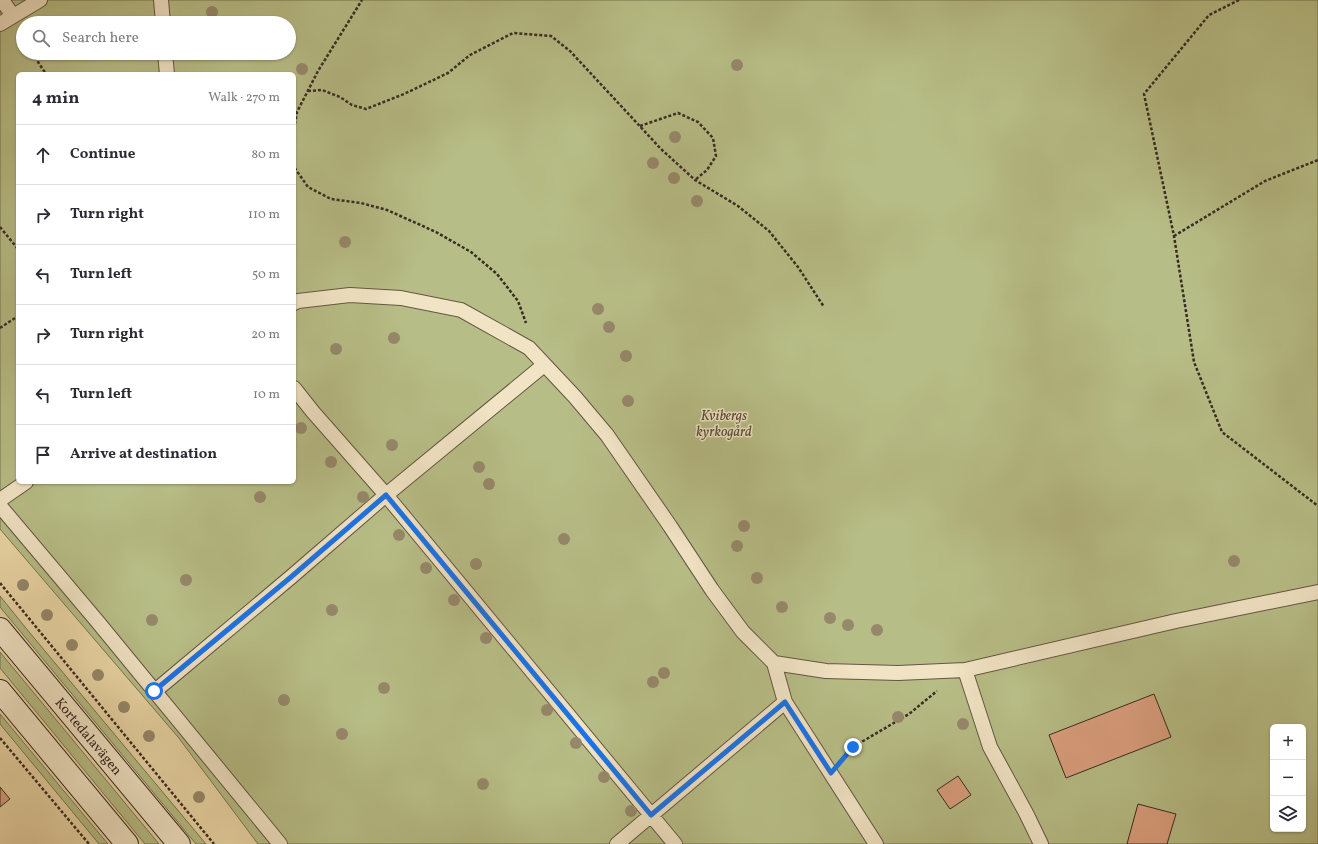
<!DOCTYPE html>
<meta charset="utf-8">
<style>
:root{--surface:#fff;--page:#f2f2f3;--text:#2b2b33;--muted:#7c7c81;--line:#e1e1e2}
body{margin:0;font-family:Vollkorn,serif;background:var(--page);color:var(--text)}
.controls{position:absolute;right:12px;bottom:12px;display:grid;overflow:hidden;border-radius:6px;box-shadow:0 1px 3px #0004}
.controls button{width:36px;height:36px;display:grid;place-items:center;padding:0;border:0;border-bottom:1px solid var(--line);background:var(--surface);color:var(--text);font:20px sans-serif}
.stop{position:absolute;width:12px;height:12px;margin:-9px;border:3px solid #1a73e8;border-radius:50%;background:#fff}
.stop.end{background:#1a73e8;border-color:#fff;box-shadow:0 1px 4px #0008}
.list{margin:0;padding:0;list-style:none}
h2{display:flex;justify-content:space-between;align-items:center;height:52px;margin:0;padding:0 16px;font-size:17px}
h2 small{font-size:13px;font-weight:400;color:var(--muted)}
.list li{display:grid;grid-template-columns:26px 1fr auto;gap:12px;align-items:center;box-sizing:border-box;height:60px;padding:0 16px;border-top:1px solid var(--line)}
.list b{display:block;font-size:15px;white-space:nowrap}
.list em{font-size:13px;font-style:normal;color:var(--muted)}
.icon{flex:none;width:22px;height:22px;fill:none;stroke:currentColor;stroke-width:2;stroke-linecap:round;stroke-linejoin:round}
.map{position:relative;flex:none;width:1318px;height:844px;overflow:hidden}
.search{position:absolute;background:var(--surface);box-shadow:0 1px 3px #0004;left:16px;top:16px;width:280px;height:44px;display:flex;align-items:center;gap:10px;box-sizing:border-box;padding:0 14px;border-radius:22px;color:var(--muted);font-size:15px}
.panel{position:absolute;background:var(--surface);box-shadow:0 1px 3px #0004;left:16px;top:72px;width:280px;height:412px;border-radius:6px}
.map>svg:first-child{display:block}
.green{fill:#b7bd86;stroke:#777455;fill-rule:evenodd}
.building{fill:#dca07f;stroke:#372b24}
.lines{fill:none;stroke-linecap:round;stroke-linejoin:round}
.lane-casing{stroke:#645644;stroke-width:16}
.secondary-casing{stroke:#372b24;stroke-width:24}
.path{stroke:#372b24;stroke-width:2.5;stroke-dasharray:3 2;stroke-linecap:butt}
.lane{stroke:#f1e4c5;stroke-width:14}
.secondary{stroke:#f1e4c5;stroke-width:22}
.tree{fill:#96886a}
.route{stroke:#1a73e8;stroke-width:5}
.labels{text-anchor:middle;stroke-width:3;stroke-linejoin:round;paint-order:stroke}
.park-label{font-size:14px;font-style:italic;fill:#514838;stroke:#f1e4c5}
.street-label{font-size:14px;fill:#372b24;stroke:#f1e4c5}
</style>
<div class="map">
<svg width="1318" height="844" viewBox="0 0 1318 844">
<rect width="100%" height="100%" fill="#ead6a6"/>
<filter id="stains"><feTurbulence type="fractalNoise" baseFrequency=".005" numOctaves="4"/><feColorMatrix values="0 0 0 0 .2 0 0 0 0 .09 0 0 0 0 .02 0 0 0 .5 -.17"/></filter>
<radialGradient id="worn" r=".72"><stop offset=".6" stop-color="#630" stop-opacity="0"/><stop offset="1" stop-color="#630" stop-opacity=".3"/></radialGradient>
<path class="green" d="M 0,0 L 1318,0 L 1318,844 L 258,844 L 178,737 L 0,529 ZM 23,23 L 289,23 L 289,53 L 23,53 ZM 18,74 L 294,74 L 294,482 L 18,482 ZM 1273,727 L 1303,727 L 1303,829 L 1273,829 Z
M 0,596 L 25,627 L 206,844 L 196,844 L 0,607 Z
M 0,652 L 159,844 L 145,844 L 0,668 Z
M 0,714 L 108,844 L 99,844 L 0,724 Z"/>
<path class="building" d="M 1154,694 L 1171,737 L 1066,778 L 1049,735 Z
M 958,776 L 971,795 L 950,809 L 937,790 Z
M 0,787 L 10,799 L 0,807 Z
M 1138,804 L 1176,814 L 1167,844 L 1127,844 Z"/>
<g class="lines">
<g class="lane-casing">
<path id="lane" d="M 2,0 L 13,16
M 161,0 L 163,23
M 0,24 L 40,0
M 165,53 L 167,74
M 294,303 L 298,301 L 350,295 L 401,298 L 461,310 L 529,348 L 575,397 L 607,435 L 670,526 L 712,590 L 743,632 L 774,663 L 785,702 L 876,844
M 294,388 L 313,412 L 386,495 L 675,844
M 0,500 L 26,482
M 0,506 L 97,621 L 280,844
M 774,663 L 826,671 L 898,673 L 965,670 L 1176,621 L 1318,592
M 965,670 L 990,747 L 1026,813 L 1041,844
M 155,691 L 291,577 L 386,495 L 544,365
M 617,844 L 785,702"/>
</g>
<g class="secondary-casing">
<path id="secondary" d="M 0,629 L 179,844
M 0,691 L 127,844"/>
</g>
<path class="path" d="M 1239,0 L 1209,15 L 1144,94 L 1174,236 L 1194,362 L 1222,432 L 1318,506
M 32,53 L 46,74
M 308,91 L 322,90 L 340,97 L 352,105 L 366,109 L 404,94 L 448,73 L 470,55 L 513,33 L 551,36 L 570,51 L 661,149 L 695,180 L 738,206 L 769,231 L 798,267 L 824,307
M 640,126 L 678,113 L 698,122 L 713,138 L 716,156 L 707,170 L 695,180
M 294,129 L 297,112 L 318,71 L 362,0
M 294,163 L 294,167 L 308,187 L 331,199 L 361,203 L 387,210 L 436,232 L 471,252 L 497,274 L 518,301 L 526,323
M 0,227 L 18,249
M 1174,236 L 1265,181 L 1318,160
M 0,328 L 18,316
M 0,583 L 214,844
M 0,738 L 89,844
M 844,758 L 853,747 L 909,714 L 937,691"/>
<use href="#lane" class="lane"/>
<use href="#secondary" class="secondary"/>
</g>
<g class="tree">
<circle cx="212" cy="12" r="6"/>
<circle cx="737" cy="65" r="6"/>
<circle cx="302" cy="69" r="6"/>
<circle cx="675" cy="137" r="6"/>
<circle cx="653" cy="163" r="6"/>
<circle cx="674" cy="178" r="6"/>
<circle cx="697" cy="201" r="6"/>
<circle cx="345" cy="242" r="6"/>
<circle cx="598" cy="309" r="6"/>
<circle cx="609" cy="327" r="6"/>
<circle cx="394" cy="338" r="6"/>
<circle cx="336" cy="349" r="6"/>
<circle cx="626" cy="356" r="6"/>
<circle cx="628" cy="401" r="6"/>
<circle cx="301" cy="428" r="6"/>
<circle cx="392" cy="445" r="6"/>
<circle cx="331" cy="462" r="6"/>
<circle cx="479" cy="467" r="6"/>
<circle cx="489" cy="484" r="6"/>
<circle cx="260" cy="497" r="6"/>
<circle cx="363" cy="497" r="6"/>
<circle cx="744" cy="526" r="6"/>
<circle cx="399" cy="535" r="6"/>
<circle cx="564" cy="539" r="6"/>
<circle cx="737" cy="546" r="6"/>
<circle cx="1234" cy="561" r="6"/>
<circle cx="476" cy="564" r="6"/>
<circle cx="426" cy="568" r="6"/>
<circle cx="757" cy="578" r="6"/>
<circle cx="186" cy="580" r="6"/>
<circle cx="23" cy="585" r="6"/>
<circle cx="454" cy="600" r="6"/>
<circle cx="782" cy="607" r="6"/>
<circle cx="332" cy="610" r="6"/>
<circle cx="47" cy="615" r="6"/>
<circle cx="830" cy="618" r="6"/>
<circle cx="152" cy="620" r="6"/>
<circle cx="848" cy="625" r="6"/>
<circle cx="877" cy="630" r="6"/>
<circle cx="486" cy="638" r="6"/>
<circle cx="72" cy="645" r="6"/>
<circle cx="664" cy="673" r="6"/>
<circle cx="98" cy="675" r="6"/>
<circle cx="653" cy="682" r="6"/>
<circle cx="384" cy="688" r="6"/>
<circle cx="284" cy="700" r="6"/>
<circle cx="124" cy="707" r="6"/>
<circle cx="547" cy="710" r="6"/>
<circle cx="898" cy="717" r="6"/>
<circle cx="963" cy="724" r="6"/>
<circle cx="342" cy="734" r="6"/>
<circle cx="149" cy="736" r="6"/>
<circle cx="576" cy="743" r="6"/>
<circle cx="604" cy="777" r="6"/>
<circle cx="483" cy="784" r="6"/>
<circle cx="199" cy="797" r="6"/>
<circle cx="631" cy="811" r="6"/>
</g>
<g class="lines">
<path class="route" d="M 154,691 L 291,577 L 386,495 L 651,815 L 785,702 L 831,773 L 853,747"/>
</g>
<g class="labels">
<g class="park-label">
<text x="724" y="420">Kvibergs<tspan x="724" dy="16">kyrkogård</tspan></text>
</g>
<g class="street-label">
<text transform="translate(89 736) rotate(50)" y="5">Kortedalavägen</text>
</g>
</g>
<rect width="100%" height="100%" filter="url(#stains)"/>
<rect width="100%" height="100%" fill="url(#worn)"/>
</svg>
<div class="controls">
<button>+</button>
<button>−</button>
<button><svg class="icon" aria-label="layers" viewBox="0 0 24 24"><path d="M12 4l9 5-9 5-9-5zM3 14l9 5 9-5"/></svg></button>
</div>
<div class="stop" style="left:154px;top:691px"></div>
<div class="stop end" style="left:853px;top:747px"></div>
<div class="search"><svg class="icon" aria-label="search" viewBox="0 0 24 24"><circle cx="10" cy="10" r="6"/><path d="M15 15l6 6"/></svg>Search here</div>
<section class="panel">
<h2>4 min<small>Walk · 270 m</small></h2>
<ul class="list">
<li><svg class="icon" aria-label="ahead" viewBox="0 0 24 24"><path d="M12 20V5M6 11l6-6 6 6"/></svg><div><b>Continue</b></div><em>80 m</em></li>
<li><svg class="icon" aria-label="right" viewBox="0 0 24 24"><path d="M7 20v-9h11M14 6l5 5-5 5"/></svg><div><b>Turn right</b></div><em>110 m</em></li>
<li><svg class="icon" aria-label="left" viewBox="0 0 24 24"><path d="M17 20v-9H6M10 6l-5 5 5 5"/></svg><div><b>Turn left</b></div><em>50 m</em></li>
<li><svg class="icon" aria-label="right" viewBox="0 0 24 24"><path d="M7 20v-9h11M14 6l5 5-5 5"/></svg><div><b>Turn right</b></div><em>20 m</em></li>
<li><svg class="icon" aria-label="left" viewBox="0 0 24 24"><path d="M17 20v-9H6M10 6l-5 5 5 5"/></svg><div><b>Turn left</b></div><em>10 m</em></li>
<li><svg class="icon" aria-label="arrive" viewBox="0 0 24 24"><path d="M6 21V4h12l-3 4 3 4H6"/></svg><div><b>Arrive at destination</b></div></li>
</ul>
</section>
</div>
